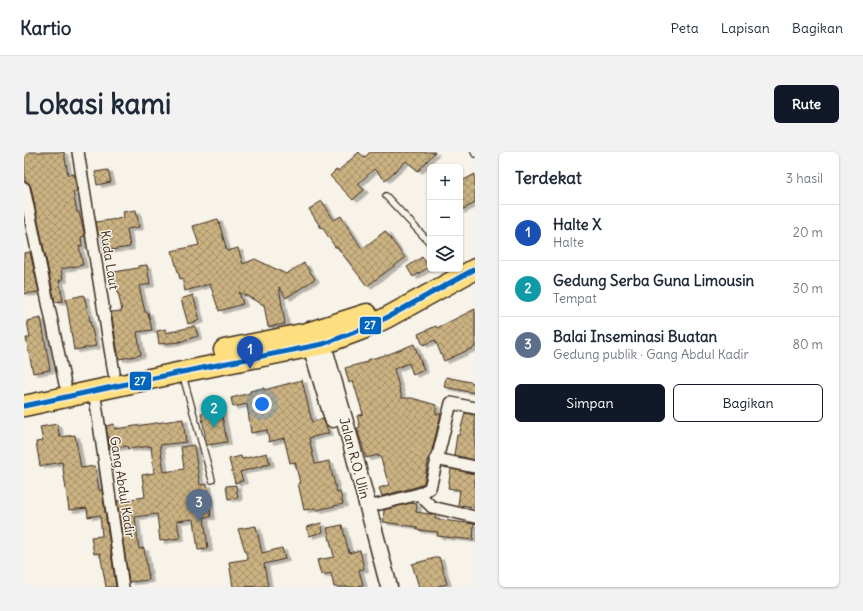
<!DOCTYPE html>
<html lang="id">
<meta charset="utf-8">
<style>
:root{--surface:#fff;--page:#f2f2f3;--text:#1f2937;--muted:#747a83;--line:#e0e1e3;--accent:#111827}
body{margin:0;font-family:Delius,sans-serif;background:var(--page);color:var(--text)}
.controls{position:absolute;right:12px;top:12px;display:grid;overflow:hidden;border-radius:6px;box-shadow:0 1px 3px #0004}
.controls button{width:36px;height:36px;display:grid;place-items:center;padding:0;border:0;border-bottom:1px solid var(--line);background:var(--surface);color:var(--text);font:20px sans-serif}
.you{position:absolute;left:238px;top:252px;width:14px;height:14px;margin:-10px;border:3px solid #fff;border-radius:50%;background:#1a73e8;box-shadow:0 0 0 6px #1a73e833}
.badge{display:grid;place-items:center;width:26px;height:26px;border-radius:50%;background:var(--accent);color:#fff;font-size:13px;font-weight:700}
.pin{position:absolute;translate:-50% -33px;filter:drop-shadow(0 1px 2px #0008)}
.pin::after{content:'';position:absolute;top:21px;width:14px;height:12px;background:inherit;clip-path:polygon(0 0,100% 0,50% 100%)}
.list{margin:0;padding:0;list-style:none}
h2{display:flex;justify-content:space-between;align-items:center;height:52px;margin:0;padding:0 16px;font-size:17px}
h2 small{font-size:13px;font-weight:400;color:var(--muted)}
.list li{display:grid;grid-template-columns:26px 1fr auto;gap:12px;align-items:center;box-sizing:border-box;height:56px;padding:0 16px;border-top:1px solid var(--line)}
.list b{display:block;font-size:15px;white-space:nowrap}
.list p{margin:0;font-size:13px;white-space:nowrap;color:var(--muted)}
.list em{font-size:13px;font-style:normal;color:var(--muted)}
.actions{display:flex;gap:8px;padding:12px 16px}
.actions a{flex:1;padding:9px 0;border:1px solid var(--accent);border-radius:6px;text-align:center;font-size:14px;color:var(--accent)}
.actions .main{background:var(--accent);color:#fff}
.icon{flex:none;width:22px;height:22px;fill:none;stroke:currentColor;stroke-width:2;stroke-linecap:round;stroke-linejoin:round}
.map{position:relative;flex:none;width:451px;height:435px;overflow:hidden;border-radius:6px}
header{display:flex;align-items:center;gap:24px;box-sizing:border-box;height:56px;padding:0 20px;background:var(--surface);border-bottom:1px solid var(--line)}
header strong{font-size:19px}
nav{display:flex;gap:22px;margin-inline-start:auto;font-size:14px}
.intro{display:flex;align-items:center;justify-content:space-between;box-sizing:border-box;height:96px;padding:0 24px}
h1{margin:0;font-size:28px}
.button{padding:10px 18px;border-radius:6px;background:var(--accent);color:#fff;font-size:14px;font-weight:700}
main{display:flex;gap:24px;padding:0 24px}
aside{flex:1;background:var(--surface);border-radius:6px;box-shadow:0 1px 3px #0004}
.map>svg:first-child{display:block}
.building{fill:url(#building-cross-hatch);stroke:#3b2a1e;filter:url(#shadow)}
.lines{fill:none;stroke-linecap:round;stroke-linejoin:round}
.lane-casing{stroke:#3b2a1e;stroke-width:8}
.street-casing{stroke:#3b2a1e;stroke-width:14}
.secondary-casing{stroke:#3b2a1e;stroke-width:19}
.highway-casing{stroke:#3b2a1e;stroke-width:23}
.lane{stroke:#f7f3e8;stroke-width:5.5}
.street{stroke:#f7f3e8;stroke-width:11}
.secondary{stroke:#f7f3e8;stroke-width:16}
.highway{stroke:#fedf80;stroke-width:20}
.bus-1-casing{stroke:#f7f3e8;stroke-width:8}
.bus-1{stroke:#0065bd;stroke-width:5}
.labels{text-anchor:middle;stroke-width:3;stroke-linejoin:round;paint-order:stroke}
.street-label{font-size:13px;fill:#3b2a1e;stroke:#f7f3e8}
.line-badge{stroke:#f7f3e8;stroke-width:1.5}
.badge-label{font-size:11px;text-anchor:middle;font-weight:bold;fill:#fff}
</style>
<header>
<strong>Kartio</strong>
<nav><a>Peta</a><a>Lapisan</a><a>Bagikan</a></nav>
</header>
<div class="intro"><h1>Lokasi kami</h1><a class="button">Rute</a></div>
<main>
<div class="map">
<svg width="451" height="435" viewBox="0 0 451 435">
<defs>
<pattern id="building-cross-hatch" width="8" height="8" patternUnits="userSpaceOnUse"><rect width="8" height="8" fill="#cab282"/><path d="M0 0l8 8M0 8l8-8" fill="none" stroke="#a5916a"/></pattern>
<filter id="shadow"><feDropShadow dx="4.5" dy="2.5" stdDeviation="0" flood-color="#0004"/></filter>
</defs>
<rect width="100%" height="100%" fill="#f7f3e8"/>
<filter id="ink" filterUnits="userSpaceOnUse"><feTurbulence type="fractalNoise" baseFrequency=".025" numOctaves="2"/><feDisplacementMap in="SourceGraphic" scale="8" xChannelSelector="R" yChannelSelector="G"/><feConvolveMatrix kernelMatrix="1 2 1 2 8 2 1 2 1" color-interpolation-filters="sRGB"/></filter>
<g filter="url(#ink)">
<path class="building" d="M 0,0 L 40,0 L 44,23 L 50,22 L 53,39 L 49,40 L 53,60 L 55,60 L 61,84 L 57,85 L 58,94 L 55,94 L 59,113 L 37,117 L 39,128 L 35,128 L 39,149 L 31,150 L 7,35 L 5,31 L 1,29 Z
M 335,0 L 340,6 L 346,0 L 411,0 L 394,19 L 382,9 L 361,28 L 350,17 L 334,32 L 340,38 L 329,48 L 306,24 L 312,18 L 314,19 Z
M 84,18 L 87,30 L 73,33 L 71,20 Z
M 451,22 L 451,51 L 436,59 L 436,30 Z
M 298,49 L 310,68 L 317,64 L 338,97 L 361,79 L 381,106 L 343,134 L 313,95 L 311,95 L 298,75 L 297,76 L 285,57 Z
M 112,58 L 115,75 L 103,77 L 106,95 L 80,99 L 77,82 L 74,82 L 72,70 L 100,66 L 99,60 Z
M 194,67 L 203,99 L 214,96 L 219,112 L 231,107 L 262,122 L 280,111 L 291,127 L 262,146 L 255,135 L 261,172 L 244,175 L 240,153 L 215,140 L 219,152 L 195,159 L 186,132 L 161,139 L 158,126 L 156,127 L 148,99 L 175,93 L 169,74 Z
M 6,100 L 15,140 L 0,142 L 0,101 Z
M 398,105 L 405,115 L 389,125 L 383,115 Z
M 123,113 L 126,132 L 115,134 L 121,160 L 124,160 L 128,178 L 113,180 L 117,203 L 95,207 L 87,160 L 98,159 L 90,120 L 114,116 L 114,114 Z
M 60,143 L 72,194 L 50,198 L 42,147 Z
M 169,143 L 176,168 L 164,172 L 157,147 Z
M 451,157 L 451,195 L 420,209 L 411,188 L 399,193 L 394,182 L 412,174 L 413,176 Z
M 17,166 L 26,218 L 9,221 L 2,186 L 6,186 L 3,169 Z
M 171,174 L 174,184 L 155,190 L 135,192 L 133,179 L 142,177 L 142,181 Z
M 390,192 L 400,218 L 389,223 L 385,211 L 370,217 L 378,246 L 388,246 L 412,253 L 412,262 L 417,262 L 407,302 L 405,305 L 400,331 L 392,335 L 358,344 L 355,336 L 365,333 L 356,304 L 354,305 L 354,303 L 342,306 L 333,276 L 336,275 L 333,264 L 339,262 L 329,229 L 325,231 L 321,216 L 343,210 L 343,208 L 365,202 Z
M 422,225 L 451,231 L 451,241 L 420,235 Z
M 278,228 L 288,270 L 299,267 L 305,281 L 285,286 L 291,312 L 305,309 L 313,341 L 316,340 L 319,352 L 293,358 L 292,356 L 280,358 L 274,331 L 276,331 L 271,310 L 266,311 L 260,286 L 245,290 L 243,278 L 227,281 L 223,252 L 209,255 L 207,246 L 226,241 L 226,239 L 240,236 L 240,238 Z
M 197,258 L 203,290 L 183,293 L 177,261 Z
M 441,261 L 451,263 L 451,308 L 430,303 L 433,283 L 435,283 Z
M 159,267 L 162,290 L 136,293 L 140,320 L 160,317 L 157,295 L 170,293 L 176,333 L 183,332 L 187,365 L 180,365 L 184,397 L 174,398 L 170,367 L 153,369 L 156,386 L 136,389 L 133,362 L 111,365 L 115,397 L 120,396 L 125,428 L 105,430 L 93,349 L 121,345 L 118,323 L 130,321 L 127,294 L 104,297 L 103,294 L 86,297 L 82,274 L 90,272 L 91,277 Z
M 33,272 L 36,285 L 51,283 L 57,316 L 71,314 L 75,338 L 78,338 L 92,435 L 82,435 L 76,401 L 70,402 L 67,385 L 78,384 L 76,363 L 64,365 L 63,356 L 45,358 L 38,310 L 16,314 L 12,290 L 19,289 L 16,275 Z
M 243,301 L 246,312 L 216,320 L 219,329 L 211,331 L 205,307 L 217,304 L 218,307 Z
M 427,317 L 451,322 L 451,355 L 434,353 L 436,338 L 424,336 Z
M 212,333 L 214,346 L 204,347 L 202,334 Z
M 386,351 L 393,352 L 392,360 L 412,363 L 411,367 L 450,372 L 449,388 L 413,384 L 414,380 L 393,378 L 393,375 L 359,370 L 360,358 Z
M 297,371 L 299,380 L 285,384 L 283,375 Z
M 318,373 L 325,401 L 336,398 L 340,417 L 335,418 L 339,433 L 331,435 L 310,435 L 307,421 L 297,423 L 293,408 L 310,405 L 303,376 Z
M 232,374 L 238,401 L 258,396 L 261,407 L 240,412 L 244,434 L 209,435 L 205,410 L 224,407 L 214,377 Z
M 415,405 L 423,432 L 411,435 L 395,435 L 388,412 Z"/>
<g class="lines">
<g class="lane-casing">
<path id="lane" d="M 450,0 L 451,2
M 362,44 L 406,91
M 159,224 L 188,328"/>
</g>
<g class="street-casing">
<path id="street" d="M 54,0 L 90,221
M 0,36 L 41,232
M 70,238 L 99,435
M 412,307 L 451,315
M 395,342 L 408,355 L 451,365
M 344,355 L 395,342 L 406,336 L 427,251 L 451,256"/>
</g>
<g class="secondary-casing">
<path id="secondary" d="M 296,182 L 327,291 L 365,435
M 284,184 L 309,267"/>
</g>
<g class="highway-casing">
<path id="highway" d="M 200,198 L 283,181 L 343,162
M 0,254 L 158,220 L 299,192 L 339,177 L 362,166 L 451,117"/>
</g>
<use href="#lane" class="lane"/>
<use href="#street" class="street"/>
<use href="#secondary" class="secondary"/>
<use href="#highway" class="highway"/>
<g class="bus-1-casing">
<path id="bus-1" d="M 0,254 L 158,220 L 299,192 L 339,177 L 362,166 L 451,117"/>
</g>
<use href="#bus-1" class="bus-1"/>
</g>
</g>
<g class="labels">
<g class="street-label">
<text transform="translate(86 108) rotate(81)" y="5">Kuda Laut</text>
<text transform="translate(331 306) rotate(75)" y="5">Jalan R.O. Ulin</text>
<text transform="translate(99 335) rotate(81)" y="5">Gang Abdul Kadir</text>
</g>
</g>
<g class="line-badge">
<rect x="335" y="164" width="23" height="19" rx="4" fill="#0065bd"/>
<rect x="105" y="219" width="23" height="20" rx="4" fill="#0065bd"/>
</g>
<g class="badge-label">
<text x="346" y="177">27</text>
<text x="116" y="233">27</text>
</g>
</svg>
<div class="controls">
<button>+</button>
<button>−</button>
<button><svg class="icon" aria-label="layers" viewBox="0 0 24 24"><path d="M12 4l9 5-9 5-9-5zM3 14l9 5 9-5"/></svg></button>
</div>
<div class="you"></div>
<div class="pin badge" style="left:226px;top:217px;background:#1a4fb4">1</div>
<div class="pin badge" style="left:190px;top:276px;background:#0f9aa8">2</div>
<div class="pin badge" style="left:175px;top:370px;background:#5c6f8a">3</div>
</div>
<aside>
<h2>Terdekat<small>3 hasil</small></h2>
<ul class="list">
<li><span class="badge" style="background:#1a4fb4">1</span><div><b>Halte X</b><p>Halte</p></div><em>20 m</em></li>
<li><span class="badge" style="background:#0f9aa8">2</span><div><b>Gedung Serba Guna Limousin</b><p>Tempat</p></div><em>30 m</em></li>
<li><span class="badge" style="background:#5c6f8a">3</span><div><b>Balai Inseminasi Buatan</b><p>Gedung publik · Gang Abdul Kadir</p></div><em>80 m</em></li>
</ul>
<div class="actions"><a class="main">Simpan</a><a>Bagikan</a></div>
</aside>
</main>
